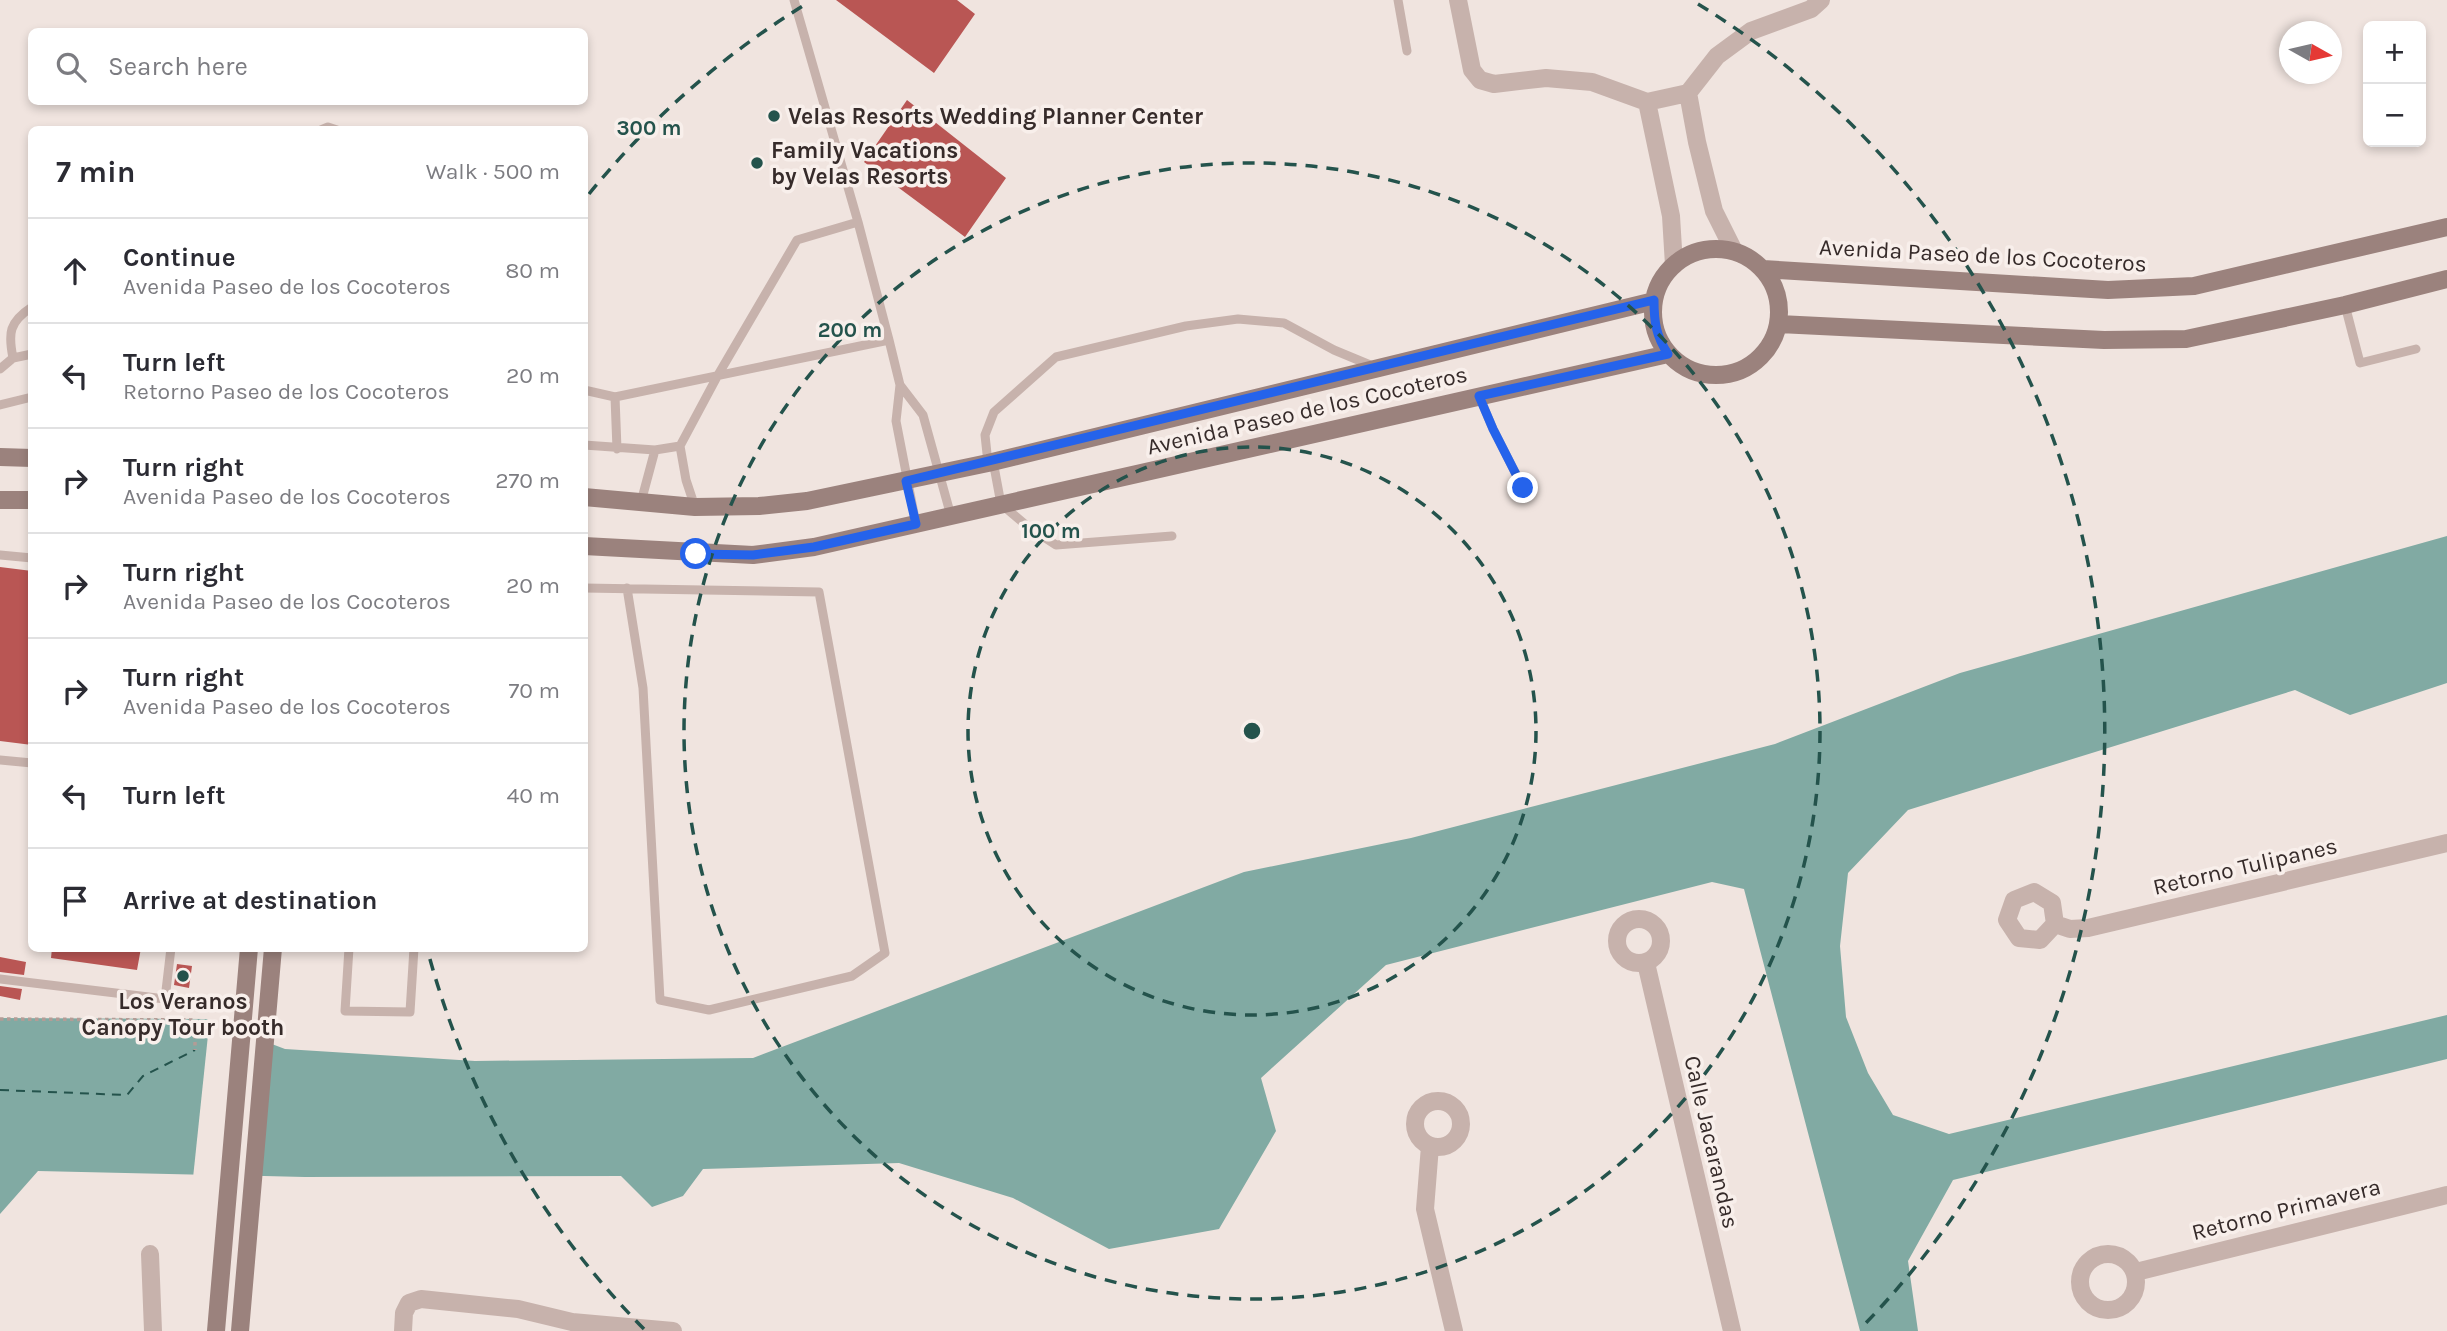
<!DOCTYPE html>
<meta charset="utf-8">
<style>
:root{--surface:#fff;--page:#f7f7f7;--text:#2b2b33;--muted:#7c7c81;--line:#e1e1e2}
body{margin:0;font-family:Karla,sans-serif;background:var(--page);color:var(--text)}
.controls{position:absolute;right:21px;top:21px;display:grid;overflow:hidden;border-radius:10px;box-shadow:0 4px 10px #0003}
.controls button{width:63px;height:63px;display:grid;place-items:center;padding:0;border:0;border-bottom:2px solid var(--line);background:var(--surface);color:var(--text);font:35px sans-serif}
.compass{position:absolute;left:2279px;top:21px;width:63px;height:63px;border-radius:50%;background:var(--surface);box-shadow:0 4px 10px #0003;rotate:98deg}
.stop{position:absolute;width:21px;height:21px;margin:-16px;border:5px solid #2563eb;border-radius:50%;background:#fff}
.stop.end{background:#2563eb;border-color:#fff;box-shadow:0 2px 7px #0008}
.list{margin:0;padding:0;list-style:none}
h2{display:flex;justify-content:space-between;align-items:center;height:91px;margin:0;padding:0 28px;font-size:30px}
h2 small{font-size:23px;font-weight:400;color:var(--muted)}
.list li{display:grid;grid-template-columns:46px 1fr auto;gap:21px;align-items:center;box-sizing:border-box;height:105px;padding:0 28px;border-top:2px solid var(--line)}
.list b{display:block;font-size:26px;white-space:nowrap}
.list p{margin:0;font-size:23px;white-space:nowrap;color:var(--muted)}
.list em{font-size:23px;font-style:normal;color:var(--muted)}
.icon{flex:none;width:38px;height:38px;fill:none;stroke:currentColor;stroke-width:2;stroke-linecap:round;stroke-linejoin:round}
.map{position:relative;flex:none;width:2447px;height:1331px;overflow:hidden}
.search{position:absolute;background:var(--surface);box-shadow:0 4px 10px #0003;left:28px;top:28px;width:560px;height:77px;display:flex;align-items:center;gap:18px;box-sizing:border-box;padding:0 24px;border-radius:10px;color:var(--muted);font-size:26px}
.panel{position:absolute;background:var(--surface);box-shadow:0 4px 10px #0003;left:28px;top:126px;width:560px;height:826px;border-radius:10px}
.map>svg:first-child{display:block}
.water{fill:#81aaa3}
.pier{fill:#f0e4df}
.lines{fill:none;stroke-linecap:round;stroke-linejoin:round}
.ferry{stroke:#24534c;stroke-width:2;stroke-dasharray:9 7;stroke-linecap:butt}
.building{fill:#b95654}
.path{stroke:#b39c96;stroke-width:3.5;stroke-dasharray:3.5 3.5;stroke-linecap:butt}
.lane{stroke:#c7b2ac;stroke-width:9}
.street{stroke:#c7b2ac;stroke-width:18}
.secondary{stroke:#9b827d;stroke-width:18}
.route{stroke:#2563eb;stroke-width:9}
.ring{fill:none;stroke:#24534c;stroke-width:3.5;stroke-dasharray:12 9}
.poi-dot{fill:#24534c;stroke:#f8efeb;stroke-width:2.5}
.labels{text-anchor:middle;stroke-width:7;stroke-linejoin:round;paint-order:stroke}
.poi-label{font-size:23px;font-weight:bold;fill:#362b2a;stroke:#f8efeb;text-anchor:start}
.street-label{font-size:23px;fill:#362b2a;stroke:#f8efeb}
.centre{fill:#24534c;stroke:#f8efeb;stroke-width:3.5}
.ring-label{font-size:21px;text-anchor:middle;font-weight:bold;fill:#24534c;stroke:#f8efeb;stroke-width:7;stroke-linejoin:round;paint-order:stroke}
</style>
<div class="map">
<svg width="2447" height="1331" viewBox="0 0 2447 1331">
<rect width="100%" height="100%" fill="#f0e4df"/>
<path class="water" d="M 2447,536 L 2447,683 L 2350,715 L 2295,690 L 1908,810 L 1848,873 L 1840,946 L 1846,1017 L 1868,1073 L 1893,1115 L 1949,1134 L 2447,1015 L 2447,1059 L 1953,1180 L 1908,1261 L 1918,1331 L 1860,1331 L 1744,889 L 1712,882 L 1386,965 L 1261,1078 L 1276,1131 L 1219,1229 L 1109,1249 L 1013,1198 L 899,1163 L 703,1169 L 683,1196 L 652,1207 L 621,1176 L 305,1177 L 38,1171 L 0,1214 L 0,1018 L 206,1019 L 285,1049 L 475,1061 L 753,1058 L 1244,872 L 1411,838 L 1775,744 L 1960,673 Z"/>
<path class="pier" d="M 210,1016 L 270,1039 L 255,1180 L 193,1178 Z"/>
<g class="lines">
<path class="ferry" d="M 0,1090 L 127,1095 L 143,1076 L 195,1050"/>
</g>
<path class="building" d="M 836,0 L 957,0 L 975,14 L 934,73 Z
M 907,100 L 1006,178 L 965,237 L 864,162 Z
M 0,567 L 32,571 L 32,745 L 0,741 Z
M 52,948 L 141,948 L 137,970 L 51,958 Z
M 0,957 L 26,962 L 24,975 L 0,972 Z
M 177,964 L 192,966 L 189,988 L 174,985 Z
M 0,986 L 22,989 L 20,1000 L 0,996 Z"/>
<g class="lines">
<path class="path" d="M 0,1019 L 195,1020 L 195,1050"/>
<path class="lane" d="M 794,0 L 858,222 L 889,340 L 900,385 L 896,421 L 916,524
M 1398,0 L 1407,51
M 321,130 L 328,127 L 337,130
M 2345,305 L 2360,363 L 2416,349
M 13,358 C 8,333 9,322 32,307
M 0,369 L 13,358 L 32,354
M 900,385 L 923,415 L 951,516
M 584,390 L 615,397 L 889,340
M 1479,396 L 1493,429 L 1523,488
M 615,397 L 617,449
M 0,405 L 32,397
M 584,445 L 655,450 L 680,446
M 993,461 L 1001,504 L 1027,526 L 1056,545 L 1172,536
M 988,463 L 985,435 L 994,412 L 1056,357 L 1186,326 L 1238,319 L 1284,323 L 1334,350 L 1375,367
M 641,502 L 655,450
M 695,507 L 686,480 L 680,446 L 718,375 L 797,240 L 858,222
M 0,555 L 32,558
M 584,588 L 819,592 L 885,953 L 852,976 L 709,1010 L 660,1000 L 643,688 L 627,588
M 0,760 L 32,763
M 349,948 L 345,1011 L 410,1012 L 414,948
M 0,979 L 165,999 L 171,948"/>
<path class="street" d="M 1458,0 L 1472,70 L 1480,80 L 1494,84 L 1546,78 L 1592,82 L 1647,102 L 1688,93 L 1717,56 L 1751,31 L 1811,9 L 1821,0
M 1688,93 L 1697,142 L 1714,211 L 1734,251
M 1647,102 L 1671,216 L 1674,265
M 2034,892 L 2052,903 L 2055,924 L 2040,940 L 2019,938 L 2007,920 L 2014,900 Z
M1617 941a22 22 0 1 1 44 0a22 22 0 1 1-44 0Z
M 2055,924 L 2070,929 L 2088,928 L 2447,843
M 1646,963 L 1732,1331
M1415 1124a23 23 0 1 1 46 0a23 23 0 1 1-46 0Z
M 1430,1146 L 1425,1209 L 1454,1331
M2080 1282a28 28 0 1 1 56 0a28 28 0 1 1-56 0Z
M 150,1254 L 153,1331
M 2136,1272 L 2447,1195
M 403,1331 L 404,1313 L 409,1303 L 421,1299 L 518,1309 L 572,1322 L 673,1331"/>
<path class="secondary" d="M1653 312a63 63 0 1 1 126 0a63 63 0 1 1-126 0Z
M 1763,269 L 2108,290 L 2194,286 L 2447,227
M 1779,324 L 2104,340 L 2186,339 L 2345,305 L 2447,279
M 0,457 L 32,458
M 584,497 L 695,507 L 759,506 L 807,501 L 988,463 L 1654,301
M 0,500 L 32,500
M 584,546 L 753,555 L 814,547 L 1668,354
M 216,1331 L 249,948
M 240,1331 L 273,948"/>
</g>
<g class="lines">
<path class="route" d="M 696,554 L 753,555 L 814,547 L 916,524 L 906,481 L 1654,300 C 1654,322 1656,336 1668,354 L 1479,396 L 1493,429 L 1523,488"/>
</g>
<g class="ring">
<circle cx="1252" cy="731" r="284"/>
<circle cx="1252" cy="731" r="568"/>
<path d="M644 1329A853 853 0 0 1 428 952M589 194A853 853 0 0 1 806 4M1698 4A853 853 0 0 1 1860 1329"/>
</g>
<g class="poi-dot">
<circle cx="774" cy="116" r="7"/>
<circle cx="757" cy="163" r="7"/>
<circle cx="183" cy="976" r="7"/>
</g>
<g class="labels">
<g class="poi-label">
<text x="788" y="124">Velas Resorts Wedding Planner Center</text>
<text x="771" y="158">Family Vacations<tspan x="771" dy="26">by Velas Resorts</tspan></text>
<text x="183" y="1009" text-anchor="middle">Los Veranos<tspan x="183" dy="26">Canopy Tour booth</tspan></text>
</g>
<g class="street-label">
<text transform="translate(1983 255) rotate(3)" y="8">Avenida Paseo de los Cocoteros</text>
<text transform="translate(1307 410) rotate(-13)" y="8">Avenida Paseo de los Cocoteros</text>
<text transform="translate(2245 866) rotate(-13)" y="8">Retorno Tulipanes</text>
<text transform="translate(1712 1142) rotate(77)" y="8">Calle Jacarandas</text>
<text transform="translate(2286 1209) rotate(-14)" y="8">Retorno Primavera</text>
</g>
</g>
<circle cx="1252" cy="731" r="10" class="centre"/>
<g class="ring-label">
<text x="649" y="135">300 m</text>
<text x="850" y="337">200 m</text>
<text x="1051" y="538">100 m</text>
</g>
</svg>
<div class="controls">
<button>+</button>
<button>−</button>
</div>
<svg class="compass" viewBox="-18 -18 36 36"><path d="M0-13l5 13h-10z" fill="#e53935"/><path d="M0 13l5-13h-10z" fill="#7c7c81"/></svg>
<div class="stop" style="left:696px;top:554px"></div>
<div class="stop end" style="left:1523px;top:488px"></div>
<div class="search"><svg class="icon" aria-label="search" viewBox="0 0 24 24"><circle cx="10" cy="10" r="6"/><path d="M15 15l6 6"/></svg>Search here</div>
<section class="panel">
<h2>7 min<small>Walk · 500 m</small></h2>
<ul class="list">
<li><svg class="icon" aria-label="ahead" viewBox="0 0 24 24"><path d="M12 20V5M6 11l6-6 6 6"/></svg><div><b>Continue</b><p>Avenida Paseo de los Cocoteros</p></div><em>80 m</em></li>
<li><svg class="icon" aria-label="left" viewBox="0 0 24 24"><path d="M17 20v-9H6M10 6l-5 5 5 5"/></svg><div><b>Turn left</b><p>Retorno Paseo de los Cocoteros</p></div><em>20 m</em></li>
<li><svg class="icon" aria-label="right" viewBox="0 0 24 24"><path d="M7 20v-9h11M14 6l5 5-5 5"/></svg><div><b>Turn right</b><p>Avenida Paseo de los Cocoteros</p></div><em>270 m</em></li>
<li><svg class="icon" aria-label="right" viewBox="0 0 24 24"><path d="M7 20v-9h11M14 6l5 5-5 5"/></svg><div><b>Turn right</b><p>Avenida Paseo de los Cocoteros</p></div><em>20 m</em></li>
<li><svg class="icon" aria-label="right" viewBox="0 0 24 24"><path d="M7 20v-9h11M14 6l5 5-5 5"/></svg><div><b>Turn right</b><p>Avenida Paseo de los Cocoteros</p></div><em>70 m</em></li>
<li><svg class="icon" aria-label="left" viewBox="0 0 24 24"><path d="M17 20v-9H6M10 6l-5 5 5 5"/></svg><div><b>Turn left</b></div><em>40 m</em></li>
<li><svg class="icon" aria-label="arrive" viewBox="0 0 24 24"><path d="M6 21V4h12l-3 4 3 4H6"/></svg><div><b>Arrive at destination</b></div></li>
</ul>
</section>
</div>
